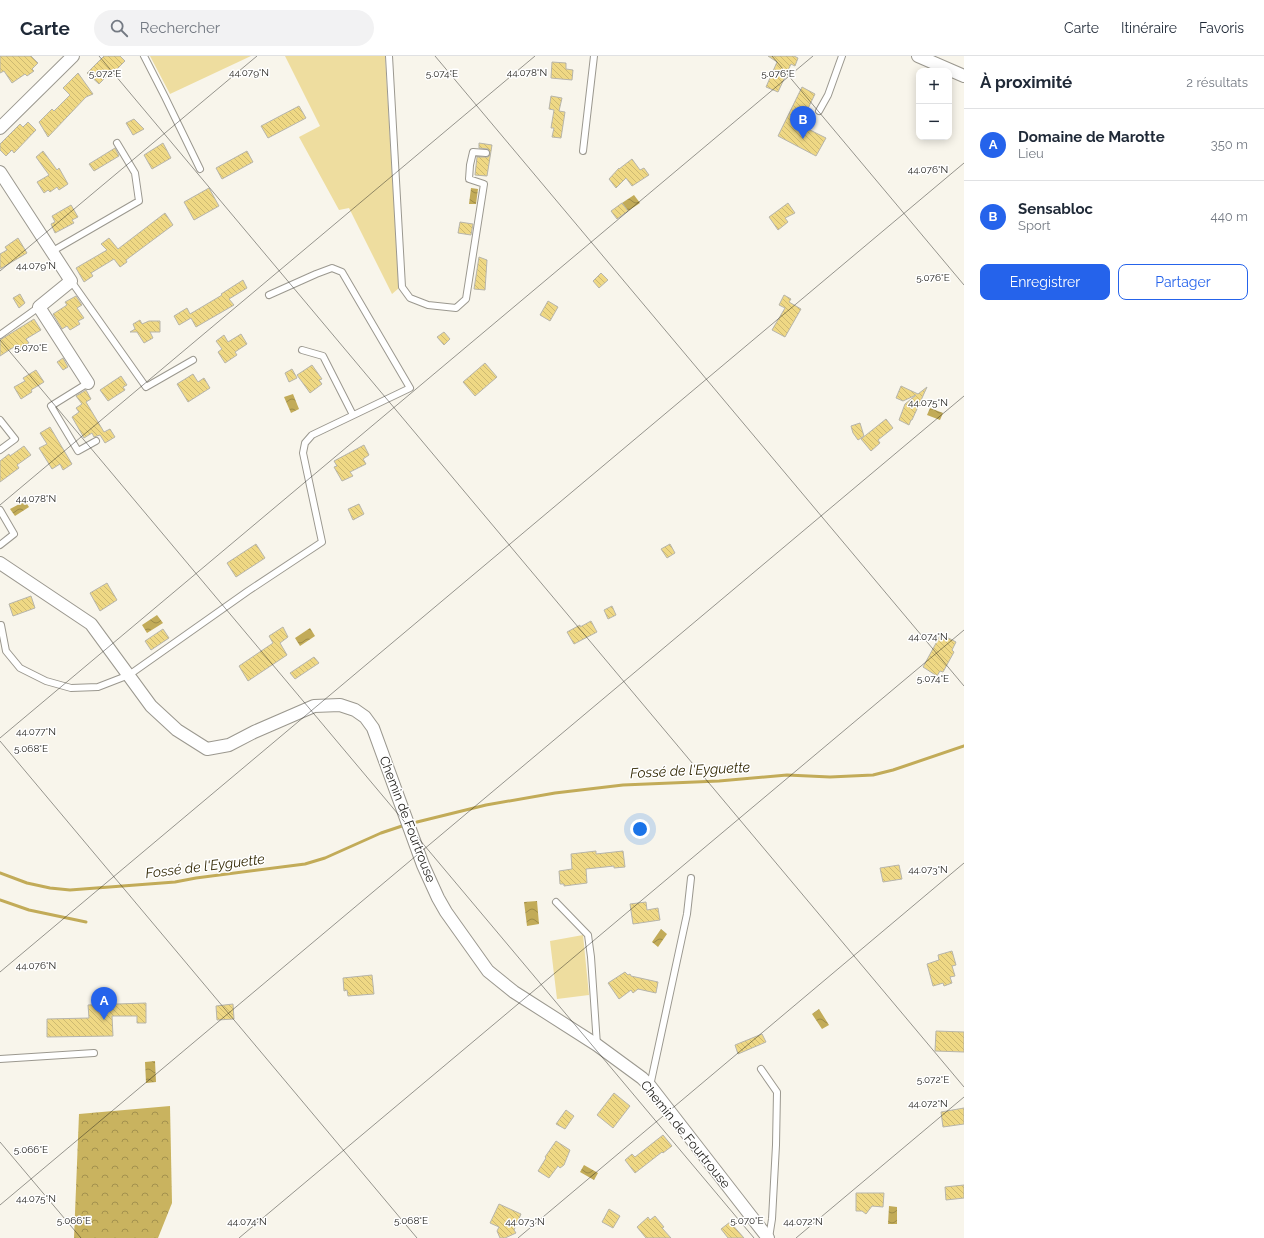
<!DOCTYPE html>
<html lang="fr">
<meta charset="utf-8">
<style>
:root{--surface:#fff;--page:#f2f2f3;--text:#1f2937;--muted:#747a83;--line:#e0e1e3;--accent:#2563eb}
body{margin:0;font-family:Raleway,sans-serif;background:var(--page);color:var(--text)}
.controls{position:absolute;right:12px;top:12px;display:grid;overflow:hidden;border-radius:8px;box-shadow:0 2px 10px #0003}
.controls button{width:36px;height:36px;display:grid;place-items:center;padding:0;border:0;border-bottom:1px solid var(--line);background:var(--surface);color:var(--text);font:20px sans-serif}
.you{position:absolute;left:640px;top:773px;width:14px;height:14px;margin:-10px;border:3px solid #fff;border-radius:50%;background:#1a73e8;box-shadow:0 0 0 6px #1a73e833}
.badge{display:grid;place-items:center;width:26px;height:26px;border-radius:50%;background:var(--accent);color:#fff;font-size:13px;font-weight:700}
.pin{position:absolute;translate:-50% -33px;filter:drop-shadow(0 1px 2px #0008)}
.pin::after{content:'';position:absolute;top:21px;width:14px;height:12px;background:inherit;clip-path:polygon(0 0,100% 0,50% 100%)}
.list{margin:0;padding:0;list-style:none}
h2{display:flex;justify-content:space-between;align-items:center;height:52px;margin:0;padding:0 16px;font-size:17px}
h2 small{font-size:13px;font-weight:400;color:var(--muted)}
.list li{display:grid;grid-template-columns:26px 1fr auto;gap:12px;align-items:center;box-sizing:border-box;height:72px;padding:0 16px;border-top:1px solid var(--line)}
.list b{display:block;font-size:15px;white-space:nowrap}
.list p{margin:0;font-size:13px;white-space:nowrap;color:var(--muted)}
.list em{font-size:13px;font-style:normal;color:var(--muted)}
.actions{display:flex;gap:8px;padding:12px 16px}
.actions a{flex:1;padding:9px 0;border:1px solid var(--accent);border-radius:8px;text-align:center;font-size:14px;color:var(--accent)}
.actions .main{background:var(--accent);color:#fff}
.icon{flex:none;width:22px;height:22px;fill:none;stroke:currentColor;stroke-width:2;stroke-linecap:round;stroke-linejoin:round}
.map{position:relative;flex:none;width:964px;height:1182px;overflow:hidden}
header{display:flex;align-items:center;gap:24px;box-sizing:border-box;height:56px;padding:0 20px;background:var(--surface);border-bottom:1px solid var(--line)}
header strong{font-size:19px}
nav{display:flex;gap:22px;margin-inline-start:auto;font-size:14px}
.search{width:280px;height:36px;background:var(--page);display:flex;align-items:center;gap:10px;box-sizing:border-box;padding:0 14px;border-radius:22px;color:var(--muted);font-size:15px}
main{display:flex}
aside{flex:1;background:var(--surface)}
.map>svg:first-child{display:block}
.green{fill:#eedd9f}
.forest{fill:url(#forest-crowns)}
.water{fill:url(#water-waves)}
.lines{fill:none;stroke-linecap:round;stroke-linejoin:round}
.stream{stroke:#c2ab58;stroke-width:3}
.building{fill:url(#building-back-hatch);stroke:#b7b5ab}
.lane-casing{stroke:#9b988f;stroke-width:8}
.street-casing{stroke:#9b988f;stroke-width:14}
.lane{stroke:#fff;stroke-width:6}
.street{stroke:#fff;stroke-width:12}
.ticks{fill:none;stroke:#201f1b;stroke-width:1;stroke-opacity:0.45}
.labels{text-anchor:middle;stroke-width:3;stroke-linejoin:round;paint-order:stroke}
.street-label{font-size:13px;fill:#201f1b;stroke:#fff}
.water-label{font-size:14px;font-style:italic;fill:#322803;stroke:#fff}
.ticks-label{font-size:10px;text-anchor:middle;fill:#201f1b;stroke:#fff;stroke-width:3;stroke-linejoin:round;paint-order:stroke}
</style>
<header>
<strong>Carte</strong>
<div class="search"><svg class="icon" aria-label="search" viewBox="0 0 24 24"><circle cx="10" cy="10" r="6"/><path d="M15 15l6 6"/></svg>Rechercher</div>
<nav><a>Carte</a><a>Itinéraire</a><a>Favoris</a></nav>
</header>
<main>
<div class="map">
<svg width="964" height="1182" viewBox="0 0 964 1182">
<defs>
<pattern id="forest-crowns" width="20" height="18" patternUnits="userSpaceOnUse"><rect width="20" height="18" fill="#c9b35f"/><path d="M2 6a3 3 0 1 1 6 0M12 15a3 3 0 1 1 6 0" fill="none" stroke="#a3914e"/></pattern>
<pattern id="water-waves" width="16" height="10" patternUnits="userSpaceOnUse"><rect width="16" height="10" fill="#c2ab58"/><path d="M0 5q4-4 8 0t8 0" fill="none" stroke="#9d8b48"/></pattern>
<pattern id="building-back-hatch" width="6" height="6" patternUnits="userSpaceOnUse"><rect width="6" height="6" fill="#efd884"/><path d="M-1 5l2 2M0 0l6 6M5-1l2 2" fill="none" stroke="#cdb971"/></pattern>
</defs>
<rect width="100%" height="100%" fill="#f8f5eb"/>
<path class="green" d="M 150,0 L 251,0 L 170,38 Z
M 285,0 L 385,0 L 399,232 L 392,238 L 349,152 L 339,154 L 299,81 L 320,70 Z
M 583,879 L 589,939 L 557,943 L 550,885 Z"/>
<path class="forest" d="M 170,1050 L 172,1147 L 158,1182 L 74,1182 L 79,1058 Z"/>
<path class="water" d="M 471,132 L 478,133 L 476,148 L 469,148 Z
M 634,139 L 640,147 L 628,155 L 622,147 Z
M 293,338 L 299,353 L 291,357 L 284,341 Z
M 930,352 L 943,357 L 940,364 L 927,359 Z
M 25,445 L 29,451 L 15,460 L 10,453 Z
M 157,559 L 163,567 L 147,577 L 142,569 Z
M 310,572 L 315,580 L 300,590 L 295,582 Z
M 537,845 L 539,868 L 527,870 L 524,846 Z
M 661,873 L 667,878 L 658,891 L 652,886 Z
M 819,953 L 829,969 L 822,973 L 812,958 Z
M 155,1005 L 156,1026 L 146,1027 L 145,1006 Z
M 584,1109 L 598,1117 L 594,1124 L 580,1116 Z
M 889,1150 L 897,1151 L 897,1168 L 888,1168 Z"/>
<g class="lines">
<path class="stream" d="M 417,766 L 486,749 L 555,737 L 623,729 L 719,725 L 787,719 L 830,721 L 873,719 L 893,714 L 964,690
M 0,817 L 27,827 L 50,832 L 70,834 L 175,826 L 196,822 L 305,808 L 325,802 L 381,777 L 405,769
M 0,844 L 29,854 L 86,866"/>
</g>
<path class="building" d="M 0,0 L 31,0 L 38,7 L 32,13 L 34,15 L 27,20 L 25,18 L 12,27 L 4,15 L 0,17 Z
M 104,0 L 120,0 L 125,5 L 116,14 L 114,13 L 99,28 L 87,17 Z
M 768,0 L 794,0 L 798,2 L 795,10 L 791,8 L 778,36 L 766,31 L 777,6 Z
M 552,6 L 566,7 L 566,13 L 573,14 L 572,24 L 551,22 Z
M 78,17 L 93,38 L 86,41 L 48,81 L 39,66 L 52,53 L 54,55 L 70,39 L 63,32 Z
M 802,31 L 815,38 L 800,69 L 826,82 L 816,100 L 778,80 Z
M 551,40 L 562,42 L 559,55 L 565,56 L 561,82 L 552,81 L 554,72 L 551,72 L 554,54 L 549,53 Z
M 299,50 L 306,62 L 268,82 L 261,70 Z
M 134,63 L 144,73 L 133,79 L 126,67 Z
M 28,66 L 36,74 L 14,97 L 12,94 L 6,100 L 0,94 L 0,88 L 20,68 L 23,71 Z
M 163,87 L 171,102 L 152,113 L 144,99 Z
M 479,87 L 492,89 L 487,120 L 475,119 L 477,101 L 488,101 L 490,98 L 488,93 L 479,92 Z
M 115,92 L 119,100 L 94,115 L 89,108 Z
M 43,95 L 57,114 L 59,112 L 68,128 L 59,134 L 57,131 L 50,136 L 48,134 L 44,137 L 37,126 L 49,119 L 36,101 Z
M 247,95 L 253,106 L 222,123 L 216,112 Z
M 632,103 L 640,114 L 644,112 L 649,119 L 632,130 L 626,122 L 616,132 L 609,123 L 619,112 L 619,113 Z
M 209,132 L 219,150 L 194,164 L 184,146 Z
M 622,147 L 628,155 L 617,163 L 611,155 Z
M 788,147 L 795,157 L 785,162 L 788,166 L 778,174 L 769,161 Z
M 71,149 L 78,161 L 72,164 L 74,167 L 55,177 L 51,168 L 55,166 L 52,160 Z
M 165,157 L 173,169 L 126,204 L 127,206 L 120,211 L 114,203 L 91,217 L 93,220 L 84,226 L 76,212 L 107,194 L 101,188 L 109,182 L 118,193 Z
M 460,166 L 473,168 L 471,179 L 458,177 Z
M 18,182 L 27,197 L 0,213 L 0,198 L 7,194 L 5,191 Z
M 479,201 L 487,204 L 485,234 L 474,233 Z
M 601,217 L 608,224 L 599,232 L 593,225 Z
M 243,224 L 247,232 L 229,243 L 234,249 L 196,271 L 191,262 L 179,269 L 174,260 L 187,252 L 190,258 L 222,239 L 221,238 Z
M 20,238 L 25,247 L 19,252 L 13,242 Z
M 784,239 L 791,243 L 789,246 L 801,253 L 785,281 L 772,274 L 785,252 L 779,249 Z
M 76,240 L 82,249 L 77,252 L 84,262 L 78,265 L 80,268 L 70,274 L 67,270 L 62,273 L 53,258 L 67,249 L 65,246 Z
M 548,245 L 558,251 L 550,265 L 540,259 Z
M 34,263 L 41,274 L 26,283 L 29,287 L 19,293 L 17,289 L 0,300 L 0,284 Z
M 140,264 L 142,268 L 149,265 L 160,265 L 160,276 L 150,276 L 153,282 L 144,287 L 137,276 L 130,276 L 135,273 L 133,268 Z
M 444,276 L 450,283 L 444,289 L 437,281 Z
M 241,278 L 247,288 L 235,296 L 237,299 L 225,307 L 218,296 L 222,293 L 216,285 L 224,279 L 228,286 Z
M 63,302 L 68,311 L 63,314 L 57,306 Z
M 485,307 L 497,321 L 475,340 L 463,326 Z
M 312,309 L 322,323 L 319,324 L 322,328 L 310,337 L 297,319 Z
M 292,313 L 297,322 L 289,326 L 285,317 Z
M 36,314 L 44,326 L 31,334 L 32,336 L 21,343 L 14,331 L 25,325 L 23,322 Z
M 193,318 L 198,326 L 204,322 L 210,332 L 188,346 L 177,328 Z
M 121,320 L 127,329 L 123,331 L 125,334 L 108,345 L 100,334 Z
M 901,330 L 918,338 L 927,331 L 912,364 L 911,364 L 909,369 L 899,364 L 905,348 L 916,339 L 903,345 L 896,342 Z
M 86,334 L 91,343 L 86,346 L 104,376 L 110,373 L 115,381 L 105,387 L 100,379 L 94,381 L 92,377 L 84,382 L 72,361 L 79,356 L 76,352 L 82,348 L 76,340 Z
M 886,363 L 893,372 L 878,384 L 880,387 L 871,395 L 861,383 Z
M 860,367 L 864,380 L 858,384 L 853,377 L 851,370 Z
M 50,371 L 72,408 L 63,414 L 60,408 L 52,413 L 39,392 L 47,388 L 40,377 Z
M 364,389 L 369,399 L 363,403 L 366,408 L 350,416 L 353,420 L 342,425 L 334,411 L 337,410 L 334,405 Z
M 24,390 L 31,399 L 17,409 L 19,412 L 0,426 L 0,405 L 9,398 L 10,400 Z
M 359,448 L 364,458 L 353,464 L 348,453 Z
M 256,488 L 265,502 L 236,521 L 227,507 Z
M 670,488 L 675,497 L 667,502 L 661,493 Z
M 107,527 L 117,544 L 100,555 L 90,537 Z
M 31,540 L 35,552 L 13,560 L 9,548 Z
M 612,550 L 616,559 L 608,563 L 604,554 Z
M 591,565 L 597,576 L 574,588 L 567,576 L 580,569 L 580,571 Z
M 283,571 L 288,581 L 280,587 L 287,599 L 248,625 L 239,610 L 273,587 L 269,580 Z
M 163,573 L 169,582 L 151,594 L 145,585 Z
M 941,578 L 956,586 L 952,594 L 954,596 L 943,616 L 940,615 L 937,620 L 923,611 Z
M 314,601 L 319,607 L 295,623 L 290,617 Z
M 596,795 L 596,798 L 623,795 L 625,811 L 614,812 L 614,810 L 586,813 L 587,827 L 564,830 L 564,828 L 560,828 L 559,815 L 572,813 L 571,798 Z
M 899,809 L 902,823 L 883,826 L 880,812 Z
M 646,846 L 647,854 L 658,852 L 660,864 L 633,868 L 630,848 Z
M 952,895 L 956,909 L 952,910 L 955,920 L 950,921 L 952,927 L 944,930 L 943,927 L 933,930 L 927,908 L 939,904 L 938,899 Z
M 625,916 L 628,919 L 630,918 L 631,920 L 658,926 L 656,937 L 638,933 L 633,937 L 631,934 L 619,943 L 608,927 Z
M 372,919 L 374,938 L 348,940 L 347,934 L 344,935 L 343,922 Z
M 146,947 L 146,967 L 137,967 L 137,960 L 112,960 L 113,980 L 47,981 L 47,963 L 89,962 L 88,949 Z
M 233,948 L 234,963 L 217,964 L 216,950 Z
M 936,975 L 964,976 L 964,996 L 935,995 Z
M 762,978 L 766,986 L 738,998 L 735,989 Z
M 614,1037 L 630,1050 L 613,1072 L 597,1059 Z
M 964,1052 L 964,1068 L 943,1071 L 941,1056 Z
M 566,1054 L 574,1060 L 565,1073 L 556,1068 Z
M 663,1079 L 672,1090 L 663,1097 L 662,1096 L 635,1117 L 625,1104 L 632,1098 L 635,1101 Z
M 556,1085 L 570,1094 L 564,1109 L 560,1112 L 558,1110 L 549,1122 L 538,1115 L 546,1102 L 545,1101 Z
M 964,1129 L 964,1142 L 946,1144 L 945,1131 Z
M 856,1137 L 884,1137 L 883,1151 L 872,1150 L 866,1158 L 862,1155 L 856,1155 Z
M 499,1148 L 521,1158 L 514,1174 L 516,1177 L 505,1182 L 500,1182 L 497,1175 L 499,1171 L 490,1167 Z
M 609,1153 L 620,1160 L 613,1172 L 602,1166 Z
M 655,1160 L 664,1171 L 662,1172 L 671,1182 L 646,1182 L 637,1171 L 648,1161 L 650,1164 Z
M 730,1166 L 744,1182 L 728,1182 L 721,1173 Z"/>
<g class="lines">
<g class="lane-casing">
<path id="lane" d="M 144,0 L 165,41 L 200,113
M 389,0 L 402,231 L 410,242 L 428,249 L 456,252 L 466,243 L 484,128 L 469,123 L 470,109 L 473,96 L 486,97
M 819,55 L 828,39 L 842,0
M 583,95 L 594,0
M 51,196 L 139,145 L 135,117 L 117,87
M 71,225 L 146,331 L 193,304
M 0,279 L 39,251
M 302,294 L 323,300 L 353,359
M 88,327 L 51,350 L 78,395 L 96,385
M 0,364 L 15,383 L 0,394
M 0,489 L 14,478 L 0,454
M 1,569 L 6,595 L 20,612 L 46,625 L 71,632 L 98,631 L 129,619 L 248,535 L 322,486 L 303,397 L 305,387 L 312,379 L 410,332 L 342,216 L 332,212 L 316,218 L 269,239
M 556,846 L 588,879 L 591,901 L 597,989
M 0,1003 L 94,997
M 761,1013 L 777,1036 L 776,1089 L 772,1163 L 769,1182
M 650,1030 L 687,858 L 691,822"/>
</g>
<g class="street-casing">
<path id="street" d="M 918,0 L 964,20
M 0,72 L 73,0
M 0,116 L 71,225 L 39,251 L 88,327
M 0,507 L 91,568 L 151,650 L 177,674 L 207,693 L 229,689 L 254,676 L 314,650 L 340,649 L 355,654 L 365,661 L 373,672 L 423,809 L 438,842 L 446,856 L 488,915 L 514,936 L 597,989 L 642,1022 L 650,1030 L 768,1182"/>
</g>
<use href="#lane" class="lane"/>
<use href="#street" class="street"/>
</g>
<path class="ticks" d="M 99,0 L 964,1031M 435,0 L 964,630M 772,0 L 964,229M 0,215 L 257,0M 0,284 L 754,1182M 0,449 L 535,0M 0,682 L 813,0M 0,685 L 417,1182M 0,916 L 964,107M 0,1086 L 81,1182M 0,1149 L 964,340M 239,1182 L 964,574M 518,1182 L 964,807M 796,1182 L 964,1041"/>
<g class="labels">
<g class="street-label">
<text transform="translate(408 763) rotate(69)" y="5">Chemin de Fourtrouse</text>
<text transform="translate(686 1078) rotate(51)" y="5">Chemin de Fourtrouse</text>
</g>
<g class="water-label">
<text transform="translate(690 714) rotate(-3)" y="5">Fossé de l'Eyguette</text>
<text transform="translate(205 810) rotate(-7)" y="5">Fossé de l'Eyguette</text>
</g>
</g>
<g class="ticks-label">
<text x="249" y="20">44.079°N</text>
<text x="527" y="20">44.078°N</text>
<text x="105" y="21">5.072°E</text>
<text x="442" y="21">5.074°E</text>
<text x="778" y="21">5.076°E</text>
<text x="928" y="117">44.076°N</text>
<text x="36" y="213">44.079°N</text>
<text x="933" y="225">5.076°E</text>
<text x="31" y="295">5.070°E</text>
<text x="928" y="350">44.075°N</text>
<text x="36" y="446">44.078°N</text>
<text x="928" y="584">44.074°N</text>
<text x="933" y="626">5.074°E</text>
<text x="36" y="679">44.077°N</text>
<text x="31" y="696">5.068°E</text>
<text x="928" y="817">44.073°N</text>
<text x="36" y="913">44.076°N</text>
<text x="933" y="1027">5.072°E</text>
<text x="928" y="1051">44.072°N</text>
<text x="31" y="1097">5.066°E</text>
<text x="36" y="1146">44.075°N</text>
<text x="74" y="1168">5.066°E</text>
<text x="411" y="1168">5.068°E</text>
<text x="747" y="1168">5.070°E</text>
<text x="247" y="1169">44.074°N</text>
<text x="525" y="1169">44.073°N</text>
<text x="803" y="1169">44.072°N</text>
</g>
</svg>
<div class="controls">
<button>+</button>
<button>−</button>
</div>
<div class="you"></div>
<div class="pin badge" style="left:104px;top:964px">A</div>
<div class="pin badge" style="left:803px;top:83px">B</div>
</div>
<aside>
<h2>À proximité<small>2 résultats</small></h2>
<ul class="list">
<li><span class="badge">A</span><div><b>Domaine de Marotte</b><p>Lieu</p></div><em>350 m</em></li>
<li><span class="badge">B</span><div><b>Sensabloc</b><p>Sport</p></div><em>440 m</em></li>
</ul>
<div class="actions"><a class="main">Enregistrer</a><a>Partager</a></div>
</aside>
</main>
